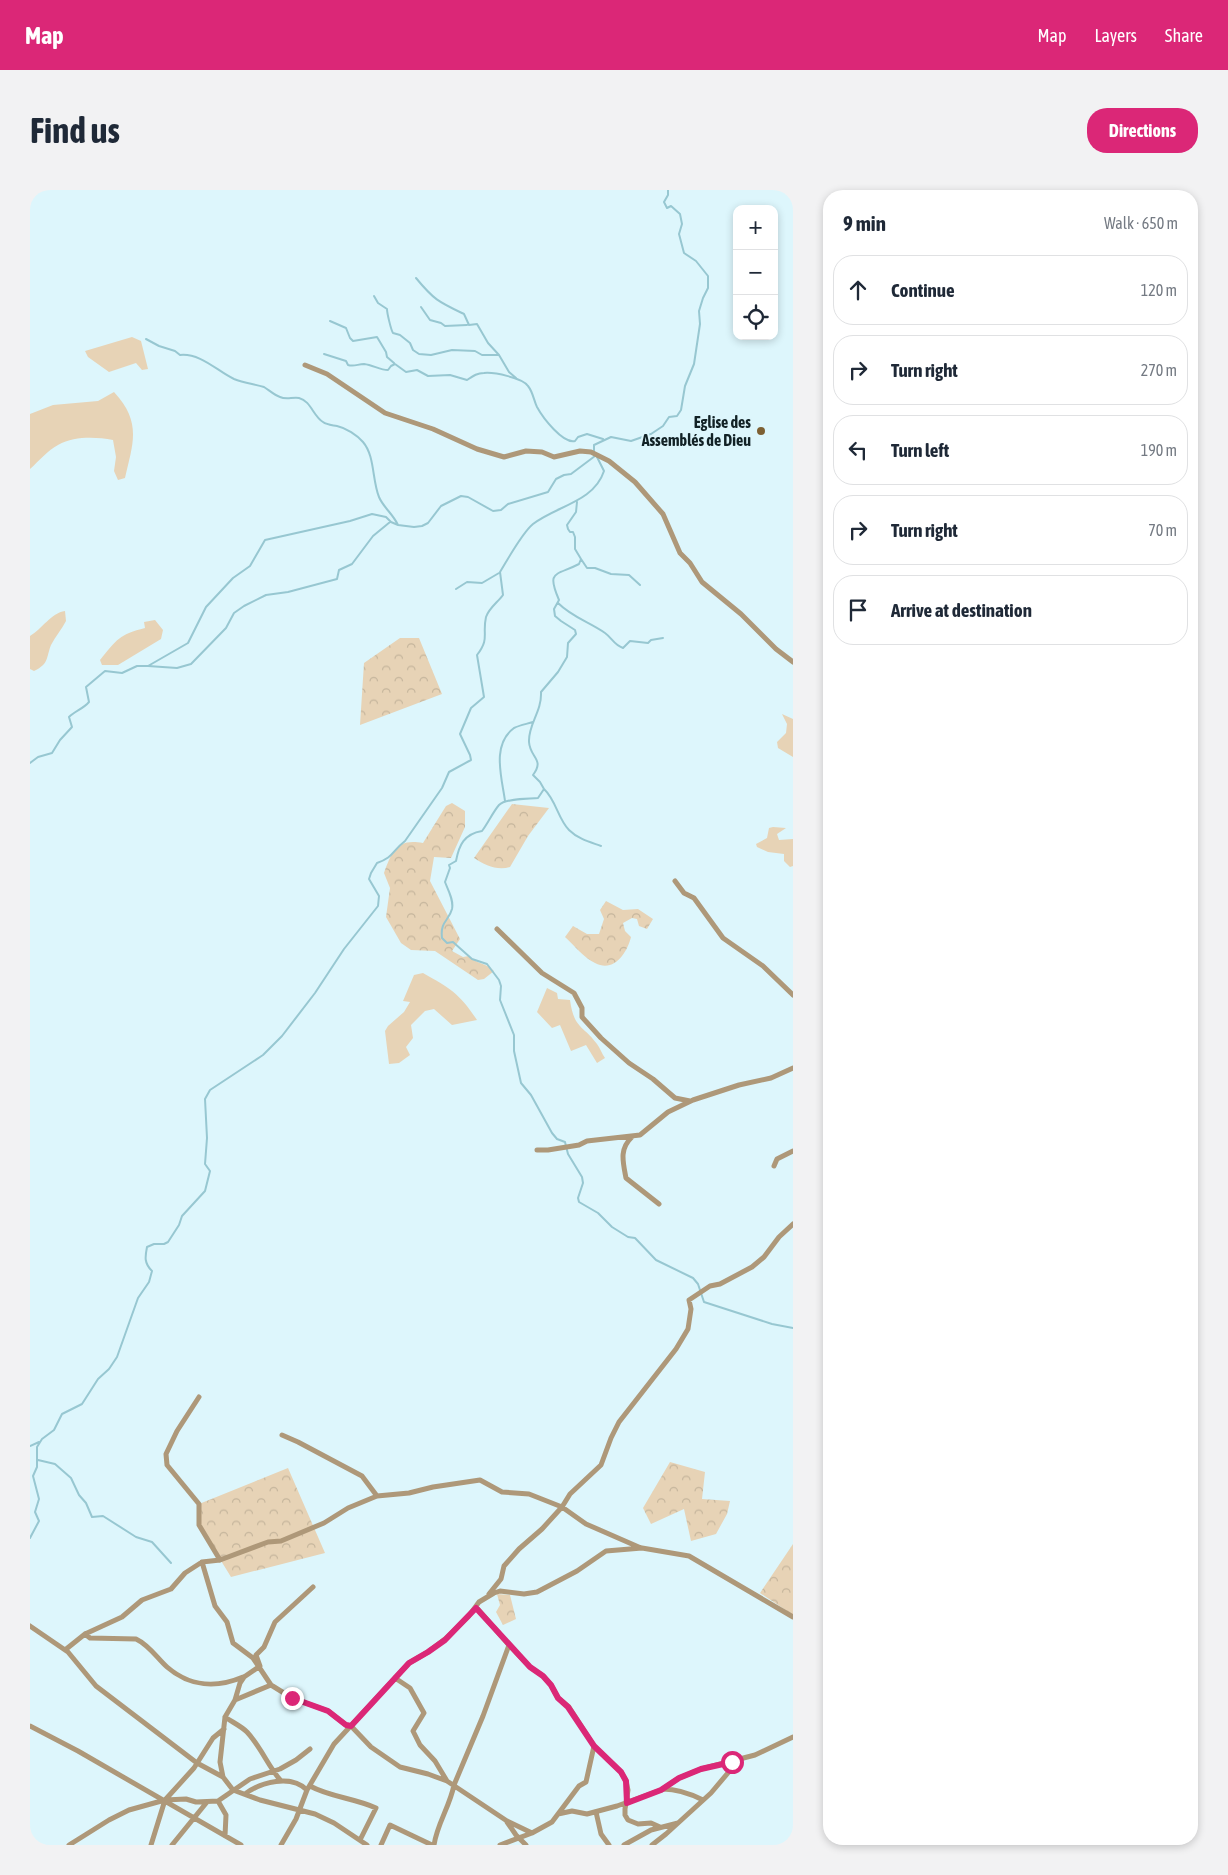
<!DOCTYPE html>
<meta charset="utf-8">
<style>
:root{--surface:#fff;--page:#f2f2f3;--text:#1f2937;--muted:#747a83;--line:#e0e1e3;--accent:#db2777}
body{margin:0;font-family:"Asap Condensed",sans-serif;background:var(--page);color:var(--text)}
.controls{position:absolute;right:15px;top:15px;display:grid;overflow:hidden;border-radius:10px;box-shadow:0 2px 8px #0003}
.controls button{width:45px;height:45px;display:grid;place-items:center;padding:0;border:0;border-bottom:1px solid var(--line);background:var(--surface);color:var(--text);font:25px sans-serif}
.stop{position:absolute;width:15px;height:15px;margin:-11px;border:4px solid #db2777;border-radius:50%;background:#fff}
.stop.end{background:#db2777;border-color:#fff;box-shadow:0 1px 5px #0008}
.list{margin:0;padding:0;list-style:none}
h2{display:flex;justify-content:space-between;align-items:center;height:65px;margin:0;padding:0 20px;font-size:21px}
h2 small{font-size:16px;font-weight:400;color:var(--muted)}
.list li{display:grid;grid-template-columns:32px 1fr auto;gap:15px;align-items:center;box-sizing:border-box;height:70px;margin:0 10px 10px;padding:0 10px;border:1px solid var(--line);border-radius:20px}
.list b{display:block;font-size:19px;white-space:nowrap}
.list em{font-size:16px;font-style:normal;color:var(--muted)}
.icon{flex:none;width:28px;height:28px;fill:none;stroke:currentColor;stroke-width:2;stroke-linecap:round;stroke-linejoin:round}
.map{position:relative;flex:none;width:763px;height:1655px;overflow:hidden;border-radius:20px}
header{display:flex;align-items:center;gap:30px;box-sizing:border-box;height:70px;padding:0 25px;background:var(--accent);color:#fff}
header strong{font-size:24px}
nav{display:flex;gap:28px;margin-inline-start:auto;font-size:18px}
.intro{display:flex;align-items:center;justify-content:space-between;box-sizing:border-box;height:120px;padding:0 30px}
h1{margin:0;font-size:35px}
.button{padding:12px 22px;border-radius:20px;background:var(--accent);color:#fff;font-size:18px;font-weight:700}
main{display:flex;gap:30px;padding:0 30px}
aside{flex:1;background:var(--surface);border-radius:20px;box-shadow:0 2px 8px #0003}
.map>svg:first-child{display:block}
.green{fill:#e7d3b6}
.forest{fill:url(#forest-crowns)}
.lines{fill:none;stroke-linecap:round;stroke-linejoin:round}
.stream{stroke:#97c7d1;stroke-width:2}
.minor{stroke:#ae9879;stroke-width:5}
.route{stroke:#db2777;stroke-width:6}
.poi-dot{fill:#7d6033;stroke:#ddf6fc;stroke-width:2}
.labels{text-anchor:middle;stroke-width:4;stroke-linejoin:round;paint-order:stroke}
.poi-label{font-size:16px;font-weight:bold;fill:#122226;stroke:#ddf6fc;text-anchor:end}
</style>
<header>
<strong>Map</strong>
<nav><a>Map</a><a>Layers</a><a>Share</a></nav>
</header>
<div class="intro"><h1>Find us</h1><a class="button">Directions</a></div>
<main>
<div class="map">
<svg width="763" height="1655" viewBox="0 0 763 1655">
<defs>
<pattern id="forest-crowns" width="20" height="18" patternUnits="userSpaceOnUse" patternTransform="scale(1.25)"><rect width="20" height="18" fill="#e7d3b6"/><path d="M2 6a3 3 0 1 1 6 0M12 15a3 3 0 1 1 6 0" fill="none" stroke="#c5b59c"/></pattern>
</defs>
<rect width="100%" height="100%" fill="#ddf6fc"/>
<path class="green" d="M 102,147 L 111,151 L 118,179 L 112,180 L 106,173 L 79,182 L 58,167 L 55,161 Z
M 84,202 C 112,232 103,253 95,288 L 88,290 L 84,281 L 86,267 L 83,250 C 65,247 45,246 28,255 C 18,260 9,271 0,279 L 0,224 L 23,215 L 68,211 Z
M 35,421 L 36,431 C 32,439 25,447 21,455 C 16,468 19,474 4,481 L 0,479 L 0,446 C 12,439 21,423 35,421 Z
M 125,430 L 133,440 L 131,449 L 88,475 L 72,475 L 70,470 C 86,450 90,444 115,438 L 114,432 Z
M 752,524 L 763,529 L 763,567 L 748,558 L 747,552 L 756,543 L 757,534 Z
M 743,637 L 756,638 L 747,644 L 749,650 L 763,649 L 763,676 L 760,677 L 754,671 L 754,664 L 738,662 L 727,657 L 726,654 L 737,648 L 739,638 Z
M 393,783 C 420,798 430,804 447,830 L 422,835 L 404,819 L 395,821 L 381,835 L 383,848 L 376,857 L 380,865 L 369,873 L 359,874 L 355,841 L 358,836 L 374,822 L 380,812 L 373,811 L 384,785 Z
M 517,798 L 527,803 L 528,809 L 540,810 C 544,839 553,835 567,854 C 570,858 572,864 575,868 L 567,873 L 556,855 L 541,861 L 530,835 L 522,838 L 507,822 Z"/>
<path class="forest" d="M 370,448 L 389,448 L 412,504 L 330,535 L 334,473 Z
M 422,613 L 435,621 L 435,637 L 421,668 L 404,667 L 400,691 L 430,749 L 422,761 L 433,767 L 439,766 C 446,774 455,772 464,781 L 454,789 L 448,790 L 405,761 L 381,760 L 371,753 L 356,727 L 360,698 L 354,683 C 362,661 367,648 393,653 L 416,616 Z
M 482,614 L 519,618 L 498,646 L 480,677 C 467,681 455,675 444,668 Z
M 576,711 L 593,720 L 608,719 L 623,729 L 617,739 L 609,736 L 607,729 L 602,728 L 593,733 L 595,741 L 601,747 C 597,763 584,783 565,773 C 554,768 544,755 535,747 L 543,736 L 557,744 L 569,744 L 574,729 L 570,720 Z
M 640,1272 L 675,1282 L 672,1309 L 700,1311 L 697,1324 L 686,1344 L 661,1351 L 654,1319 L 621,1334 L 613,1318 Z
M 258,1278 L 295,1363 L 201,1387 L 169,1335 L 169,1314 Z
M 763,1354 L 763,1425 L 730,1403 Z
M 467,1404 L 480,1405 L 486,1429 L 473,1435 L 466,1422 L 470,1415 Z"/>
<g class="lines">
<path class="stream" d="M 386,88 C 404,110 409,112 434,124 L 439,135 L 447,134 L 458,153 L 469,165
M 344,106 L 348,113 L 357,119 C 357,123 361,140 363,143 L 370,145 L 380,153 L 383,160 L 389,164 L 401,165 L 422,160 L 445,161 L 452,165 L 469,165 L 479,182 L 486,188
M 391,117 L 400,130 L 411,133 L 415,136 L 437,135
M 300,131 L 316,138 L 320,148 L 323,151 L 347,147 L 356,162 L 357,167 L 364,173
M 116,149 L 129,156 L 145,161 L 150,165 C 171,163 187,181 204,189 C 214,193 224,194 234,197 C 239,200 244,205 250,207 C 256,210 262,207 269,208 C 281,211 283,226 293,232 C 297,235 302,235 307,236 C 316,238 327,245 333,252 C 345,266 342,290 349,307 C 353,317 363,324 368,335
M 294,164 L 316,171 L 318,175 C 324,177 328,174 334,174 C 343,175 350,180 358,180 L 361,176 L 365,174 L 376,182 L 387,180 L 398,186 L 420,185 L 437,190 C 443,186 447,183 454,183 C 464,182 493,188 498,196 C 503,202 504,211 507,217 C 513,228 533,254 545,251 L 548,247 L 557,244 L 573,249
M 564,263 L 564,255 L 581,247 L 601,251 L 621,244 L 633,236 L 639,227 L 647,226 L 651,220 L 655,196 L 664,174 L 670,134 L 669,121 L 673,108 L 678,98 L 678,86 L 666,71 L 654,63 L 649,44 L 652,34 L 650,24 L 641,16 L 637,18 L 634,12 L 638,5 L 638,0
M 547,312 L 546,322 L 537,335 L 538,339 L 540,342 L 543,342 L 545,347 L 545,359 L 551,369 L 549,374 C 526,386 516,380 529,410 L 524,419 L 525,426 L 531,431 L 545,440 L 546,444 L 538,453 L 537,467 L 528,482 L 511,502 C 512,522 498,534 499,552 C 500,568 515,569 503,585 L 510,592 L 514,599 L 508,608 C 499,609 476,608 469,615 C 463,622 458,633 452,641 C 434,644 429,655 426,671 L 419,675 L 420,678 L 415,692 C 418,700 424,710 422,719 C 419,731 410,731 412,748 L 417,753 L 423,752 L 442,769 L 457,774 L 469,790 L 471,796 L 470,810 L 484,845 L 484,861 L 491,893 L 501,905 L 522,943 L 527,949 L 535,952 L 538,964 L 552,987 L 553,993 L 548,1008 L 549,1012 L 568,1023 L 582,1037 L 598,1047 L 605,1048 L 626,1070 L 663,1088 L 668,1094 L 674,1112 L 742,1134 L 763,1138
M 551,369 L 557,378 L 565,378 L 581,384 L 599,385 L 610,395
M 426,399 L 437,392 L 452,393 L 469,383
M 528,413 C 542,427 559,432 575,443 C 582,448 584,455 593,458 L 600,451 L 618,453 L 621,450 L 633,448
M 118,476 L 147,478 L 161,474 L 196,438 L 204,423 L 214,416 L 236,405 L 258,402 L 307,389 L 309,380 L 322,374 L 343,346 L 360,332
M 0,573 L 8,567 L 22,563 L 30,550 L 42,537 L 39,527 C 45,521 53,519 59,512 L 56,497 L 75,481 L 92,483 L 107,476 L 118,476 L 158,453 L 176,417 L 203,388 L 220,376 L 235,350 L 320,331 L 342,324 L 356,327 L 361,332 L 368,335 L 384,337 L 392,336 L 398,333 L 411,316 L 431,306 L 438,307 L 463,321 L 471,320 L 478,314 L 518,302 L 526,289 L 534,285 L 541,284 L 565,266
M 514,599 C 526,610 528,629 539,640 C 548,649 560,652 571,656
M 475,611 C 472,588 461,555 484,538 C 490,535 497,534 503,532
M 0,1256 L 9,1252
M 8,1270 L 25,1274 L 41,1288 L 49,1305 L 56,1313 L 62,1327 L 73,1326 L 106,1347 L 122,1352 L 141,1373
M 0,1348 L 9,1331 L 5,1322 L 9,1309 L 3,1286 L 7,1277 L 7,1257 L 12,1249 L 24,1240 L 32,1224 L 52,1214 L 68,1189 L 79,1179 L 87,1167 L 108,1108 L 119,1092 L 122,1081 C 114,1073 115,1067 117,1057 L 124,1054 L 134,1054 L 138,1052 L 149,1035 L 152,1026 L 175,1001 L 180,981 L 175,974 L 177,948 L 175,909 L 180,900 L 233,865 L 252,846 L 285,803 L 314,759 L 348,716 L 349,706 L 339,689 L 341,683 L 347,673 C 364,667 361,662 375,651 L 412,598 L 419,582 L 441,570 L 440,565 L 430,544 L 441,518 L 454,507 L 447,465 C 460,448 452,445 456,427 C 459,418 468,412 473,405 L 470,382 C 478,369 492,343 503,334 C 526,316 564,312 574,281 L 567,267"/>
<path class="minor" d="M 275,175 L 297,184 L 355,223 L 403,239 L 447,259 L 474,267 L 496,261 L 512,262 L 524,267 L 550,261 L 561,262 L 579,271 L 605,292 L 633,324 L 650,363 L 660,373 L 672,392 L 711,424 L 746,459 L 763,472
M 645,691 L 654,703 L 664,708 L 693,748 L 733,776 L 763,805
M 467,739 L 512,783 L 544,803 L 552,818 L 552,827 L 571,848 L 599,873 L 623,889 L 645,908 L 660,911
M 602,947 C 589,959 593,972 596,988 L 629,1014
M 507,960 L 518,960 L 549,955 L 557,951 L 610,945 L 638,922 L 663,910 L 709,895 L 741,888 L 763,878
M 744,976 L 747,969 L 763,961
M 169,1207 L 147,1241 L 136,1264 L 137,1275 L 169,1314 L 169,1335 L 190,1370
M 252,1245 L 268,1252 L 332,1286 L 347,1306
M 172,1372 L 185,1416 L 197,1432 L 203,1453 L 223,1468 L 241,1495 L 262,1508 L 298,1521 L 316,1535 L 321,1536 L 341,1557 L 370,1577 L 398,1584 L 417,1591 L 477,1631 L 502,1643
M 459,1404 L 471,1389 L 474,1376 L 489,1359 L 512,1339 L 532,1317 L 540,1304 L 571,1275 L 581,1248 L 589,1232 L 646,1159 L 658,1139 L 661,1119 L 659,1110 L 680,1096 L 690,1094 L 722,1077 L 734,1067 L 749,1047 L 763,1034
M 0,1436 L 38,1462 L 66,1496 L 167,1573 L 193,1587 L 203,1600 L 230,1610 L 285,1624 L 304,1633 L 337,1655
M 55,1444 L 60,1448 L 106,1449 C 119,1455 127,1468 137,1477 C 160,1497 187,1498 213,1487
M 479,1455 L 500,1477 L 513,1486 L 521,1495 L 528,1508 L 539,1517 L 564,1556 L 591,1582 L 596,1591 L 598,1600 L 595,1619 L 595,1625 L 598,1630 L 608,1634 L 621,1633 L 630,1637
M 35,1460 L 55,1444 L 92,1427 L 112,1410 L 141,1399 L 155,1383 L 172,1372 L 190,1370 L 238,1352 L 251,1351 L 294,1333 L 318,1318 L 347,1306 L 379,1303 L 403,1297 L 450,1290 L 472,1302 L 499,1304 L 532,1317 L 556,1334 L 611,1358
M 365,1488 L 380,1498 L 394,1523 L 383,1541 L 390,1555 L 405,1571 L 417,1591
M 205,1510 L 241,1495
M 195,1527 C 202,1532 211,1536 217,1542 C 231,1557 238,1576 251,1591
M 0,1536 L 48,1561 L 211,1655
M 193,1587 L 190,1572 L 195,1527 L 205,1510 L 210,1493 L 214,1487 L 230,1476 L 226,1465 L 234,1457 L 245,1432 L 283,1397
M 280,1596 C 300,1607 324,1608 346,1618 L 330,1650
M 633,1599 C 646,1599 661,1604 673,1610
M 215,1604 C 231,1592 261,1584 277,1600
M 188,1611 L 196,1625 L 195,1646
M 566,1622 L 571,1644 L 579,1655
M 528,1624 L 549,1596 L 556,1592 L 564,1556
M 477,1632 L 486,1645 L 496,1655
M 39,1655 L 79,1630 L 99,1620 L 135,1610 L 156,1609 L 166,1612 L 188,1611 L 220,1589 L 250,1579 L 266,1570 L 280,1559
M 121,1655 L 135,1610 L 164,1578 L 183,1548 L 194,1539
M 142,1655 L 177,1612
M 251,1655 L 266,1629 L 277,1600 L 304,1554 L 379,1473 L 398,1462 L 415,1449 L 438,1427 L 449,1412 L 464,1403 L 470,1401 L 494,1404 L 507,1402 L 547,1381 L 576,1361 L 612,1358 L 659,1366 L 763,1427
M 351,1655 L 360,1635 L 402,1655
M 404,1655 C 407,1634 420,1616 424,1595 L 453,1526 L 479,1455 L 446,1417
M 470,1655 L 502,1643 L 522,1632 L 528,1624 L 542,1621 L 557,1624 L 587,1616 L 631,1600 L 649,1588 L 671,1579 L 725,1565 L 763,1547
M 594,1655 L 621,1640 L 648,1633
M 622,1655 L 636,1644 L 681,1603 L 708,1571"/>
</g>
<g class="lines">
<path class="route" d="M 262,1508 L 298,1521 L 316,1535 L 321,1536 L 379,1473 L 398,1462 L 415,1450 L 446,1418 L 500,1477 L 513,1486 L 521,1495 L 528,1508 L 538,1517 L 564,1556 L 591,1582 L 596,1591 L 597,1613 L 631,1600 L 649,1588 L 671,1579 L 702,1572"/>
</g>
<circle class="poi-dot" cx="731" cy="241" r="5"/>
<g class="labels">
<g class="poi-label">
<text x="721" y="238">Eglise des<tspan x="721" dy="18">Assemblés de Dieu</tspan></text>
</g>
</g>
</svg>
<div class="controls">
<button>+</button>
<button>−</button>
<button><svg class="icon" aria-label="locate" viewBox="0 0 24 24"><circle cx="12" cy="12" r="6"/><path d="M12 2v4M12 18v4M2 12h4M18 12h4"/></svg></button>
</div>
<div class="stop" style="left:702px;top:1572px"></div>
<div class="stop end" style="left:262px;top:1508px"></div>
</div>
<aside>
<h2>9 min<small>Walk · 650 m</small></h2>
<ul class="list">
<li><svg class="icon" aria-label="ahead" viewBox="0 0 24 24"><path d="M12 20V5M6 11l6-6 6 6"/></svg><div><b>Continue</b></div><em>120 m</em></li>
<li><svg class="icon" aria-label="right" viewBox="0 0 24 24"><path d="M7 20v-9h11M14 6l5 5-5 5"/></svg><div><b>Turn right</b></div><em>270 m</em></li>
<li><svg class="icon" aria-label="left" viewBox="0 0 24 24"><path d="M17 20v-9H6M10 6l-5 5 5 5"/></svg><div><b>Turn left</b></div><em>190 m</em></li>
<li><svg class="icon" aria-label="right" viewBox="0 0 24 24"><path d="M7 20v-9h11M14 6l5 5-5 5"/></svg><div><b>Turn right</b></div><em>70 m</em></li>
<li><svg class="icon" aria-label="arrive" viewBox="0 0 24 24"><path d="M6 21V4h12l-3 4 3 4H6"/></svg><div><b>Arrive at destination</b></div></li>
</ul>
</aside>
</main>
